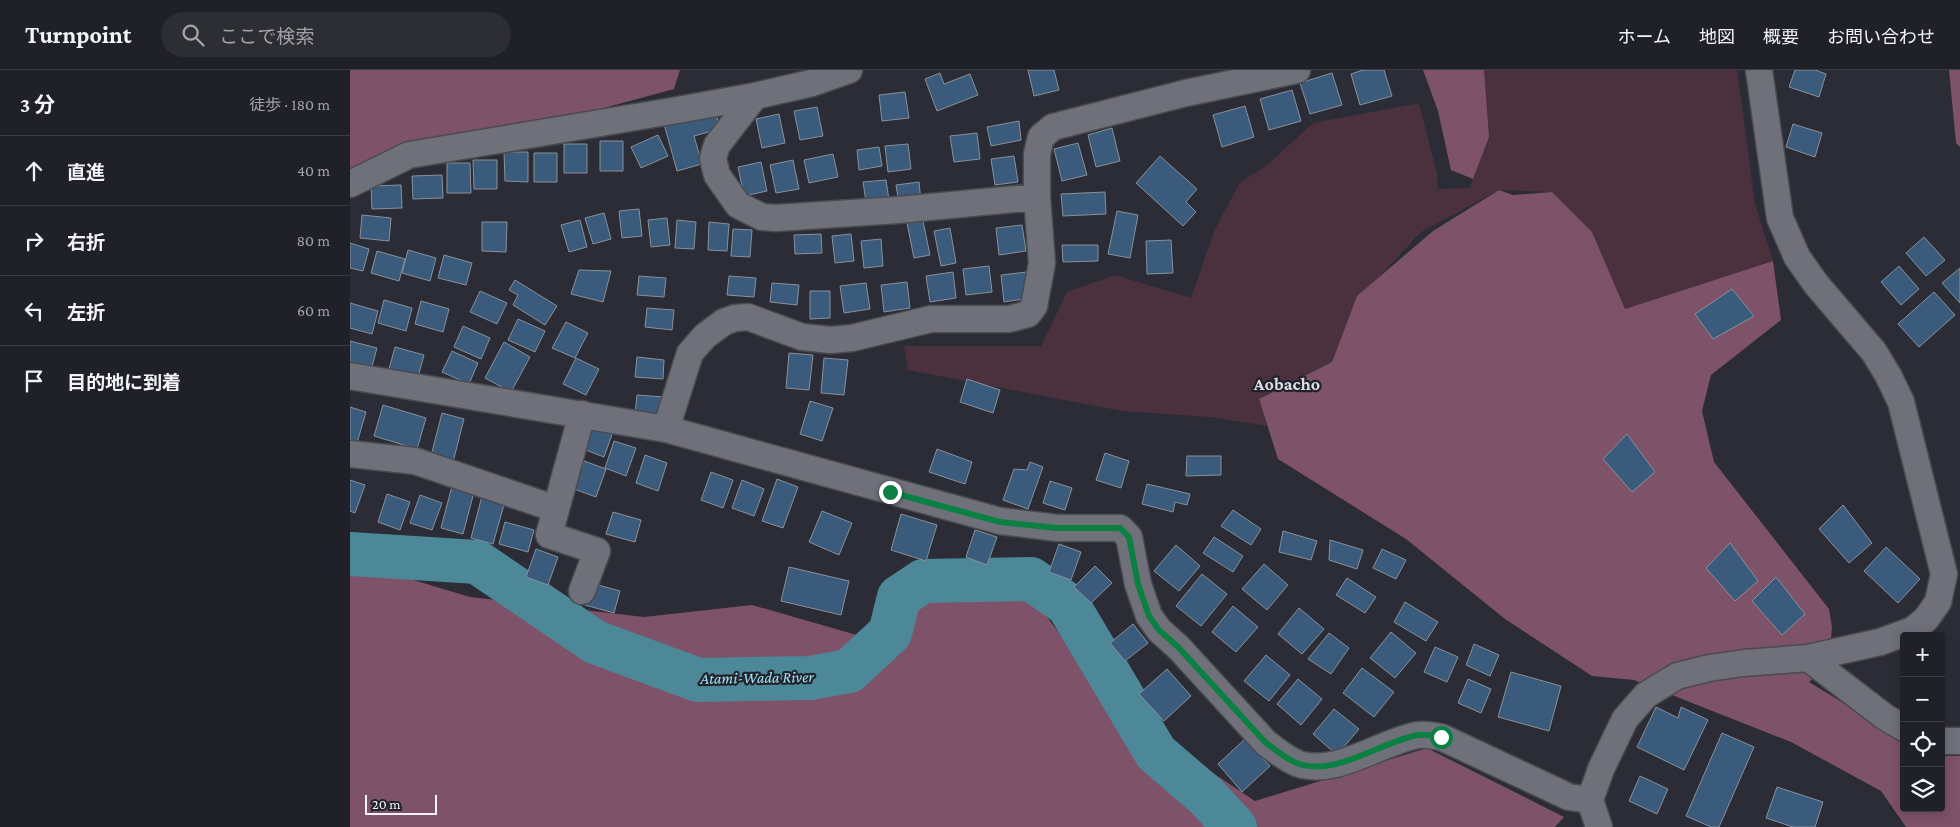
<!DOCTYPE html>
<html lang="ja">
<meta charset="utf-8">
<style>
:root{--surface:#202128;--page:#2d2e34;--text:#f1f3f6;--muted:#a2a3a8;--line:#3d3e45}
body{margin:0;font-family:"Crimson Pro","Noto Sans JP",serif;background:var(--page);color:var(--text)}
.controls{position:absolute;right:15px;bottom:15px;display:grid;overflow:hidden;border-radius:5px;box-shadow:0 2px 12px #0003}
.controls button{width:45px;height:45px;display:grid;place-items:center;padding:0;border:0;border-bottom:1px solid var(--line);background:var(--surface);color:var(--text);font:25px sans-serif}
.scale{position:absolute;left:15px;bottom:12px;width:72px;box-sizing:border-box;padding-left:5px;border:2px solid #f3f3f9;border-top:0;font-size:14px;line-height:18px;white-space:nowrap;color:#f3f3f9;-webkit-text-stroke:4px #22222b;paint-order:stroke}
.stop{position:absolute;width:15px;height:15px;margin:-11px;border:4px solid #0b8043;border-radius:50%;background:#fff}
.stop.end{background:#0b8043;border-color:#fff;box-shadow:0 1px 5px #0008}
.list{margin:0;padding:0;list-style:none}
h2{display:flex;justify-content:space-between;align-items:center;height:65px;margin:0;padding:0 20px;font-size:21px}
h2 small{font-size:16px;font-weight:400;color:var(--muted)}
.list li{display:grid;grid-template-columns:32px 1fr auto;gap:15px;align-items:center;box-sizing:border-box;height:70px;padding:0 20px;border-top:1px solid var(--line)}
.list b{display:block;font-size:19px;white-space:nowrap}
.list em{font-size:16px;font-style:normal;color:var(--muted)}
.icon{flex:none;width:28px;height:28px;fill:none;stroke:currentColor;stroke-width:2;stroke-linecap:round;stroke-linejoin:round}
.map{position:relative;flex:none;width:1610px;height:757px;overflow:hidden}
header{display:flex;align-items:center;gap:30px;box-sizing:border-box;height:70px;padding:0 25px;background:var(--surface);border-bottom:1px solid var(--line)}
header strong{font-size:24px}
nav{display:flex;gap:28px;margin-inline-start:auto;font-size:18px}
.search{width:350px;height:45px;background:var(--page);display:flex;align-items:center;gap:12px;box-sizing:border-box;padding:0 18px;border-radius:28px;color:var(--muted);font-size:19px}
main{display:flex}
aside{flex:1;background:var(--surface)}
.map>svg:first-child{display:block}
.green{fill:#4b313e}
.forest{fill:#7e5269}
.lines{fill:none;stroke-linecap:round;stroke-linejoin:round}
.river{stroke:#4d8898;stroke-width:44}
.building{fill:#3a5b7b;stroke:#89919a}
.minor-casing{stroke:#4a4a51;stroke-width:29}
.minor{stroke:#6f707a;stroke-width:26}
.route{stroke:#0b8043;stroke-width:6}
.labels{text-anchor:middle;stroke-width:4.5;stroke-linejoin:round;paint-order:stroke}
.water-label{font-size:16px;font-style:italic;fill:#9de5f9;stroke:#22222b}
.quarter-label{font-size:18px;font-weight:bold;fill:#dadbe7;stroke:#22222b}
</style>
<header>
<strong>Turnpoint</strong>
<div class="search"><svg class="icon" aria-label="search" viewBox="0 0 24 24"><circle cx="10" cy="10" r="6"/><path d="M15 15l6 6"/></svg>ここで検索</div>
<nav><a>ホーム</a><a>地図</a><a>概要</a><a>お問い合わせ</a></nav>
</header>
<main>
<aside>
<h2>3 分<small>徒歩 · 180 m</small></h2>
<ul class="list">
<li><svg class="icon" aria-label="ahead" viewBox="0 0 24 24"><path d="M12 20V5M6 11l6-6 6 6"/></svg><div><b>直進</b></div><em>40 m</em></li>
<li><svg class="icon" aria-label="right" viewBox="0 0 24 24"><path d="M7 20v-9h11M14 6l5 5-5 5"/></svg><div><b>右折</b></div><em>80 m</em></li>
<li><svg class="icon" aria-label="left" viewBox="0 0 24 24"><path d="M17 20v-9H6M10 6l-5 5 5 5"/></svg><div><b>左折</b></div><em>60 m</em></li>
<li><svg class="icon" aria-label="arrive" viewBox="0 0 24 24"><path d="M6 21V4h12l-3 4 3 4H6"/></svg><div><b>目的地に到着</b></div></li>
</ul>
</aside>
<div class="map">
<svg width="1610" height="757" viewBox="0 0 1610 757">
<rect width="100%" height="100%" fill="#2b2c35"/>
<path class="green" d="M 1132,0 L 1387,0 L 1405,134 L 1423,191 L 1275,239 L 1242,162 L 1202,122 L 1149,120 L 1071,162 L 1004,234 L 982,292 L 909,329 L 917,356 L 860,347 L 772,341 L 558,300 L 554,276 L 691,276 L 717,222 L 765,205 L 841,228 L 865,159 L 890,113 L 918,94 L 963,53 L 1069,33 L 1087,104 L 1088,119 L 1120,118 L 1133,82 Z"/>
<path class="forest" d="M 0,0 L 330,0 L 324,19 L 0,107 Z
M 1073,0 L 1134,0 L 1139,67 L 1123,109 L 1101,100 L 1088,41 Z
M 1599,0 L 1610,0 L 1610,77 L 1606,73 Z
M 1149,120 L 1163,125 L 1202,122 L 1242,162 L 1275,239 L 1423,191 L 1431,250 L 1361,305 L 1352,341 L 1364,392 L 1479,539 L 1482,557 L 1479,595 L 1459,612 L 1554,670 L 1554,738 L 1591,738 L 1591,686 L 1610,686 L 1610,757 L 1556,757 L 1531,721 L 1441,672 L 1284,610 L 1242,606 L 1155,549 L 1056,469 L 928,389 L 909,329 L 982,292 L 1007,226 L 1083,161 Z
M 0,491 L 120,527 L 294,547 L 402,535 L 531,572 L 573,520 L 680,524 L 765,638 L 905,731 L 1077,678 L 1214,747 L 1205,757 L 0,757 Z"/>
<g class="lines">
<path class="river" d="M 0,484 L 127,492 L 245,572 L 348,610 L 460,608 L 499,601 L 540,563 L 549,527 L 573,511 L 681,509 L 718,535 L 806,683 L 856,726 L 885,757"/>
</g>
<path class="building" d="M 678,0 L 704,0 L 709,20 L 684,26 Z
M 1013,0 L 1034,0 L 1042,26 L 1010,35 L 1001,4 Z
M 1445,0 L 1465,0 L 1476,4 L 1469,27 L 1439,17 Z
M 590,3 L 594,14 L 620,4 L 628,25 L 587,41 L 575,9 Z
M 982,3 L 992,35 L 960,44 L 950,13 Z
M 942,20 L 951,51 L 919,60 L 910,29 Z
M 555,22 L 559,48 L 532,51 L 529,25 Z
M 895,36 L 904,67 L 872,77 L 863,45 Z
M 467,37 L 473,66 L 450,70 L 444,41 Z
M 365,40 L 370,59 L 344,66 L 352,94 L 327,101 L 314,54 Z
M 429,44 L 435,73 L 412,78 L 406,49 Z
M 669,51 L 671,70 L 641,76 L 637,57 Z
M 1443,54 L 1472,63 L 1465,87 L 1436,77 Z
M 762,58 L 770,91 L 746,97 L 738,65 Z
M 627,63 L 630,89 L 604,92 L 600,66 Z
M 308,65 L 318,86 L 291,98 L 281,77 Z
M 250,71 L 273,71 L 273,101 L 250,101 Z
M 728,73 L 737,105 L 712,111 L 704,79 Z
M 214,74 L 237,74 L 237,103 L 214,103 Z
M 558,74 L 561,99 L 538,102 L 535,76 Z
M 529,77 L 532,96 L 509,100 L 507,80 Z
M 154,82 L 178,82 L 178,112 L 155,111 Z
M 184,83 L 207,83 L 207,112 L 184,112 Z
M 483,84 L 488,107 L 459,113 L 454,90 Z
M 664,86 L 668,112 L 645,115 L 641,89 Z
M 810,86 L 847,119 L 836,132 L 846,142 L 833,156 L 786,113 Z
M 123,90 L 147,90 L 147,119 L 124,119 Z
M 443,90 L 449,119 L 426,123 L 420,95 Z
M 411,92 L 417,121 L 394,126 L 388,97 Z
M 97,93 L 120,93 L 121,123 L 97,123 Z
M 92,105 L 93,128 L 63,129 L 62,106 Z
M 536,110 L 539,130 L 516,132 L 513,112 Z
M 569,112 L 571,132 L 549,134 L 546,115 Z
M 51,115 L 52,138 L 22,139 L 21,116 Z
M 755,122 L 756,144 L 713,146 L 711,124 Z
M 289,139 L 292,166 L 272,168 L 269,141 Z
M 767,141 L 788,145 L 780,188 L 758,184 Z
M 254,143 L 261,169 L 243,174 L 235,148 Z
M 12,145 L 41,148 L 39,171 L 10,168 Z
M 317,148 L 320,175 L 301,177 L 298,150 Z
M 230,150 L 237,177 L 219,182 L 211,155 Z
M 327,150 L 346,152 L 344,179 L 325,178 Z
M 573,151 L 580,185 L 564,188 L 557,153 Z
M 132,152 L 157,152 L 156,182 L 132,181 Z
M 359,152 L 379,154 L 377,181 L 358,180 Z
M 672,155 L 676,181 L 649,185 L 646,158 Z
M 600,158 L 606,193 L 591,196 L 584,161 Z
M 383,159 L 402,160 L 400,187 L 381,186 Z
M 471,164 L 472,183 L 445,184 L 444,165 Z
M 501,164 L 504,191 L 485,193 L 482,166 Z
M 1574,167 L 1595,190 L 1576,206 L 1556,183 Z
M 531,169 L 533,196 L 514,198 L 511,171 Z
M 821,170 L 823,203 L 797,204 L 796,171 Z
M 0,173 L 19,179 L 13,201 L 0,198 Z
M 712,175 L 748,175 L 748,191 L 713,192 Z
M 58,180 L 86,188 L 80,211 L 52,203 Z
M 27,181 L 55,189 L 49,211 L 21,203 Z
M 94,185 L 122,193 L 116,215 L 88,208 Z
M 639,196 L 642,222 L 616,225 L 613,199 Z
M 1549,196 L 1569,219 L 1551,235 L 1531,212 Z
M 1610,198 L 1610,233 L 1592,213 Z
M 229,200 L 261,201 L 253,232 L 221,224 Z
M 603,202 L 606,228 L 580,232 L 576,206 Z
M 677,202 L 680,228 L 654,232 L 651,205 Z
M 289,206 L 316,208 L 314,227 L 287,225 Z
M 379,206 L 406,208 L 404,227 L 377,225 Z
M 165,210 L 207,236 L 195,255 L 163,235 L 168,225 L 159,220 Z
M 557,212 L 560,238 L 534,242 L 531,215 Z
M 422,213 L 449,215 L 447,235 L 420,232 Z
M 516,213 L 520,239 L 494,243 L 490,216 Z
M 1382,219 L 1404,246 L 1363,269 L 1345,244 Z
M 130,221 L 157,233 L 147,254 L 120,242 Z
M 460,221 L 480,221 L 480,248 L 460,249 Z
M 1584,222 L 1605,245 L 1569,277 L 1548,254 Z
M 34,230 L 62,238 L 56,261 L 28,253 Z
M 71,231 L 99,239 L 93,262 L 65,254 Z
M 0,233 L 28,241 L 22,264 L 0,258 Z
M 297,238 L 324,240 L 322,260 L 295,257 Z
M 168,249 L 195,261 L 185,282 L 158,270 Z
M 216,252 L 238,263 L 225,288 L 202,278 Z
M 113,256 L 140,268 L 131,289 L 104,277 Z
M 0,271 L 27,278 L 21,300 L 0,295 Z
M 154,272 L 180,287 L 161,322 L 135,308 Z
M 45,277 L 74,285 L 68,307 L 39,299 Z
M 102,281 L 128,293 L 119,314 L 92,302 Z
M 439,283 L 463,285 L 459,320 L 436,318 Z
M 287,287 L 314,290 L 313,309 L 285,307 Z
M 226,288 L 249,299 L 236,325 L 213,314 Z
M 474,288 L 498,290 L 494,325 L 471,323 Z
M 617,309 L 650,320 L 643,343 L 610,332 Z
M 287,325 L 314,327 L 312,347 L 285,344 Z
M 460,331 L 483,338 L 472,371 L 450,364 Z
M 33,335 L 76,348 L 67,379 L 24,366 Z
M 0,337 L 16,342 L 7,373 L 0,371 Z
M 92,343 L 114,349 L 103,392 L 81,386 Z
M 242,351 L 264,359 L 254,387 L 233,379 Z
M 1277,364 L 1305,402 L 1282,422 L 1253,389 Z
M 264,371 L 286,378 L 276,406 L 255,398 Z
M 587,379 L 622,392 L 615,414 L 579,402 Z
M 755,383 L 779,391 L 771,418 L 746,410 Z
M 295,385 L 317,393 L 308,421 L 286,413 Z
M 837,386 L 871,386 L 871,405 L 836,406 Z
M 234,391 L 256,399 L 246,427 L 224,419 Z
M 680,392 L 693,397 L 678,439 L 653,430 L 664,399 L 677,400 Z
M 361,402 L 383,410 L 373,438 L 351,430 Z
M 427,409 L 448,417 L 433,458 L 412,451 Z
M 0,410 L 15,415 L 5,443 L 0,441 Z
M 392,410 L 414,419 L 404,446 L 382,438 Z
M 700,411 L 722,418 L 715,440 L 693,433 Z
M 797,414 L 840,424 L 837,435 L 825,432 L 823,442 L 792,434 Z
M 102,416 L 124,422 L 113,464 L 91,458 Z
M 37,424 L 60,432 L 50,460 L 28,452 Z
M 70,425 L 92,433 L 82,460 L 60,453 Z
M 132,426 L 155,431 L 143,474 L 121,468 Z
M 1493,435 L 1522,473 L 1499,493 L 1469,459 Z
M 883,440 L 911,459 L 901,475 L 871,456 Z
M 472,441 L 502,453 L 489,485 L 459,472 Z
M 263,442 L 291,450 L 285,472 L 256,464 Z
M 551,444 L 587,455 L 576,491 L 541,480 Z
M 155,452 L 184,460 L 178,482 L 149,474 Z
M 625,460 L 647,467 L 637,495 L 616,487 Z
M 933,461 L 967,471 L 961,490 L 929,482 Z
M 864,467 L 893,486 L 883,502 L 853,483 Z
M 980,470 L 1013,480 L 1007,499 L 979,490 Z
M 1380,473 L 1408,511 L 1385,531 L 1356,498 Z
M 709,474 L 731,482 L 721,510 L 699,502 Z
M 826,475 L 850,496 L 829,521 L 804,501 Z
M 1536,477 L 1570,509 L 1548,533 L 1514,501 Z
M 186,479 L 208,487 L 198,515 L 176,507 Z
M 1032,479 L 1056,490 L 1046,509 L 1023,498 Z
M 914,494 L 938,515 L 917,540 L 892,519 Z
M 745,496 L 762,513 L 741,533 L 724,517 Z
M 439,497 L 499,511 L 491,545 L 431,531 Z
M 852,504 L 877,524 L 851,556 L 826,536 Z
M 1426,507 L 1455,544 L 1432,565 L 1402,531 Z
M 997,508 L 1026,527 L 1015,543 L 986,525 Z
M 241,513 L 270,521 L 264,543 L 235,535 Z
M 1055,532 L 1088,552 L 1076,571 L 1044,552 Z
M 883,536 L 908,557 L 886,582 L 862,562 Z
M 949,538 L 974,559 L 952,584 L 928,564 Z
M 783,554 L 798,573 L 775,591 L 760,573 Z
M 1041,562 L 1066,583 L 1045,608 L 1020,588 Z
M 979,563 L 999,578 L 981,604 L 958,589 Z
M 1124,574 L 1149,585 L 1140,606 L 1116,595 Z
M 1085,577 L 1108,587 L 1097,612 L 1074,602 Z
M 916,585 L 940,605 L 919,631 L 894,611 Z
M 1012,598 L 1044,622 L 1024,647 L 993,623 Z
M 817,599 L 841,626 L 814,651 L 789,624 Z
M 1161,602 L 1211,616 L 1199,661 L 1148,647 Z
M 948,609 L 972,629 L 951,655 L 927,634 Z
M 1118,609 L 1141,619 L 1131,643 L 1108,633 Z
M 1306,637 L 1328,648 L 1331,637 L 1358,650 L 1334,700 L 1287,677 Z
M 984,639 L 1009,659 L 987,685 L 963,664 Z
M 1372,663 L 1404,677 L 1369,757 L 1361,757 L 1336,746 Z
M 895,669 L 920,696 L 892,722 L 868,694 Z
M 1290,706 L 1318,719 L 1307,744 L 1279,731 Z
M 1427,717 L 1473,732 L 1465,757 L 1443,757 L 1416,748 Z"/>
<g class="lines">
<g class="minor-casing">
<path id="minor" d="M 405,26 L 367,75 L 363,88 L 367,105 L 388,135 L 412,147 L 426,148 L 548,140 L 687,127
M 0,114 L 59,85 L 322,41 L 405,26 L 462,13 L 499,0
M 0,306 L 316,359 L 650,451 L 707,458 L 770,458 L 779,467 L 788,514 L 799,546 L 809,560 L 829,578 L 916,673 C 926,680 937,690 949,694 C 987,706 1030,672 1068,665 C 1075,664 1084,666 1091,667 L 1219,727 L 1240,730
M 316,359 L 340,283 L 355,266 L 374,252 L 385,248 L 398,247 L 452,267 L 481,270 L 502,268 L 581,249 L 659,249 L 678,244 L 684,236 L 692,193 L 687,127 L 687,84 L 691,67 L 703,57 L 836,23 L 947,0
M 0,384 L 65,391 L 206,439
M 232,521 L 247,481 L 199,465 L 232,344
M 1458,588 L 1535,647 L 1554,658
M 1591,671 L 1610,671
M 1249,757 L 1240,730 L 1251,699 L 1275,649 L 1296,625 L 1327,606 L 1359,598 L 1394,593 L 1458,588 L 1530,572 L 1563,560 L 1576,549 L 1588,532 L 1594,504 L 1551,332 L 1538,305 L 1524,282 L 1466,214 L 1447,187 L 1430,148 L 1409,0"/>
</g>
<use href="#minor" class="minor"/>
</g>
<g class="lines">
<path class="route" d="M 540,422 L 650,452 L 707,458 L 770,458 L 779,467 L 788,514 L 799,546 L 809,560 L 829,578 L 916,673 C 926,680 937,690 949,694 C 987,706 1030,672 1068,665 C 1075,664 1084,666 1091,667"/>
</g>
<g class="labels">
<g class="water-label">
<text transform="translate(407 607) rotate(-1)" y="6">Atami-Wada River</text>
</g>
<g class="quarter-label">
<text x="937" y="320">Aobacho</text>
</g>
</g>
</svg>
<div class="controls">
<button>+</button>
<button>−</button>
<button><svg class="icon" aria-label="locate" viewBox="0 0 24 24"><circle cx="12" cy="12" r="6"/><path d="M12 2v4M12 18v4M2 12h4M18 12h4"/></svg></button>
<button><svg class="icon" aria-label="layers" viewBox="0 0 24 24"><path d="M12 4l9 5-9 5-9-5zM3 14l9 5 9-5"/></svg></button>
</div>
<div class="scale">20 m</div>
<div class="stop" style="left:1091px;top:667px"></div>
<div class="stop end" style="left:540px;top:422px"></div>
</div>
</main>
